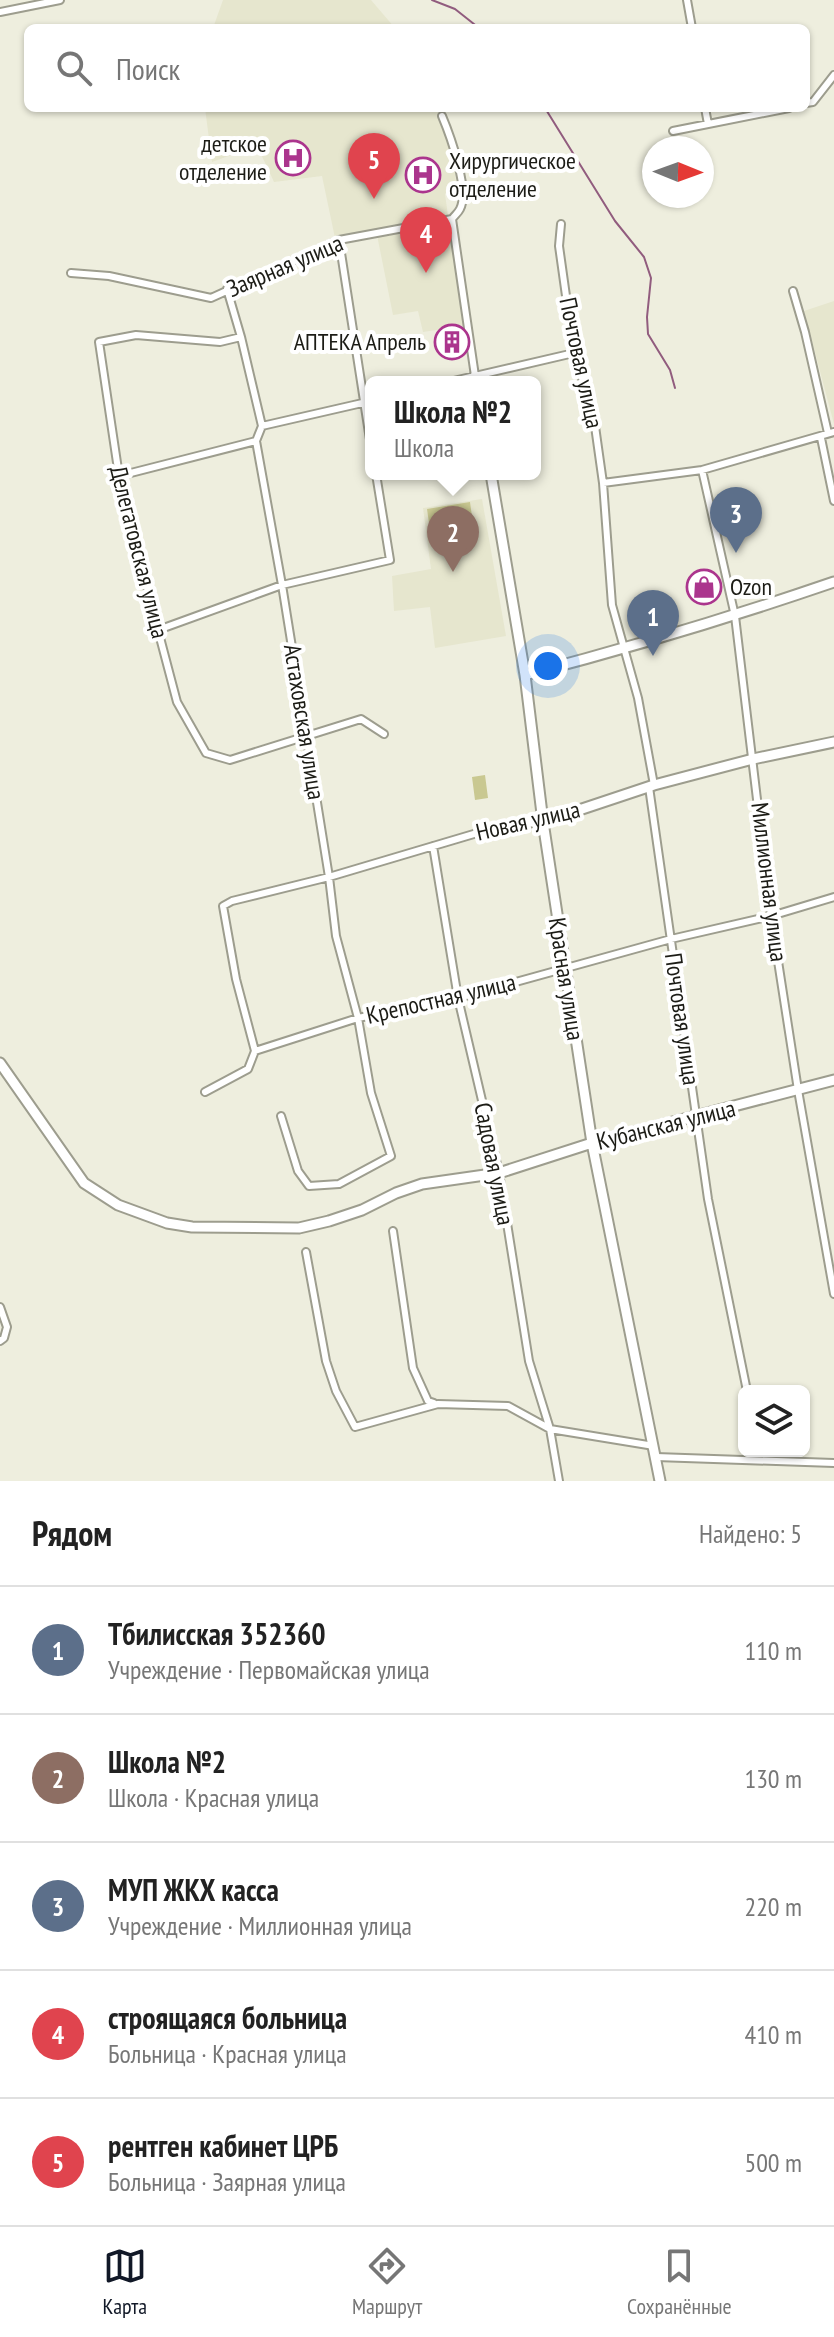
<!DOCTYPE html>
<html lang="ru">
<meta charset="utf-8">
<style>
:root{--surface:#fff;--page:#f6f6f6;--text:#222;--muted:#767676;--line:#e0e0e0;--accent:#111827}
body{margin:0;font-family:"PT Sans Narrow",sans-serif;background:var(--page);color:var(--text)}
.controls{position:absolute;right:24px;bottom:24px;display:grid;overflow:hidden;border-radius:12px;box-shadow:0 2px 6px #0004}
.controls button{width:72px;height:72px;display:grid;place-items:center;padding:0;border:0;border-bottom:2px solid var(--line);background:var(--surface);color:var(--text);font:40px sans-serif}
.compass{position:absolute;left:642px;top:136px;width:72px;height:72px;border-radius:50%;background:var(--surface);box-shadow:0 2px 6px #0004;rotate:91deg}
.you{position:absolute;left:548px;top:666px;width:28px;height:28px;margin:-20px;border:6px solid #fff;border-radius:50%;background:#1a73e8;box-shadow:0 0 0 12px #1a73e833}
.badge{display:grid;place-items:center;width:52px;height:52px;border-radius:50%;background:var(--accent);color:#fff;font-size:26px;font-weight:700}
.pin{position:absolute;translate:-50% -66px;filter:drop-shadow(0 2px 4px #0008)}
.pin::after{content:'';position:absolute;top:42px;width:28px;height:24px;background:inherit;clip-path:polygon(0 0,100% 0,50% 100%)}
.popup{position:absolute;left:365px;top:376px;width:176px;height:104px;box-sizing:border-box;display:grid;place-content:center;border-radius:12px;background:var(--surface);filter:drop-shadow(0 2px 6px #0005);font-size:26px;white-space:nowrap;color:var(--muted)}
.popup b{font-size:30px;color:var(--text)}
.popup::after{content:'';position:absolute;left:50%;top:100%;margin-left:-16px;border:16px solid transparent;border-top-color:var(--surface)}
.list{margin:0;padding:0;list-style:none}
h2{display:flex;justify-content:space-between;align-items:center;height:104px;margin:0;padding:0 32px;font-size:34px}
h2 small{font-size:26px;font-weight:400;color:var(--muted)}
.list li{display:grid;grid-template-columns:52px 1fr auto;gap:24px;align-items:center;box-sizing:border-box;height:128px;padding:0 32px;border-top:2px solid var(--line)}
.list b{display:block;font-size:30px;white-space:nowrap}
.list p{margin:0;font-size:26px;white-space:nowrap;color:var(--muted)}
.list em{font-size:26px;font-style:normal;color:var(--muted)}
.icon{flex:none;width:44px;height:44px;fill:none;stroke:currentColor;stroke-width:2;stroke-linecap:round;stroke-linejoin:round}
.map{position:relative;flex:none;width:834px;height:1481px;overflow:hidden}
.search{position:absolute;background:var(--surface);box-shadow:0 2px 6px #0004;left:24px;right:24px;top:24px;height:88px;display:flex;align-items:center;gap:20px;box-sizing:border-box;padding:0 28px;border-radius:12px;color:var(--muted);font-size:30px}
.sheet{height:744px;background:var(--surface)}
nav{display:flex;justify-content:space-around;align-items:center;box-sizing:border-box;height:112px;border-top:2px solid var(--line);background:var(--surface);font-size:22px;color:var(--muted)}
nav a{display:grid;justify-items:center;gap:4px}
nav .on{color:var(--accent)}
.map>svg:first-child{display:block}
.built{fill:#e6e6ce}
.green{fill:#c9c891}
.lines{fill:none;stroke-linecap:round;stroke-linejoin:round}
.stream{stroke:#915c7e;stroke-width:2}
.street-casing{stroke:#9d9d8e;stroke-width:10}
.secondary-casing{stroke:#9d9d8e;stroke-width:13}
.street{stroke:#fff;stroke-width:6}
.secondary{stroke:#fff;stroke-width:9}
.labels{text-anchor:middle;stroke-width:8;stroke-linejoin:round;paint-order:stroke}
.poi-label{font-size:24px;fill:#1c1c16;stroke:#fff;text-anchor:end}
.street-label{font-size:24px;fill:#1c1c16;stroke:#fff}
</style>
<div class="map">
<svg width="834" height="1481" viewBox="0 0 834 1481">
<rect width="100%" height="100%" fill="#eeeede"/>
<path class="built" d="M 223,0 L 371,0 L 395,28 L 213,28 Z
M 205,108 L 437,108 L 452,151 L 456,181 L 445,194 L 463,326 L 423,332 L 418,311 L 393,315 L 377,235 L 335,238 L 322,176 L 274,182 L 260,152 L 234,154 L 212,162 Z
M 834,301 L 834,424 L 804,311 Z
M 482,499 L 506,636 L 435,648 L 430,607 L 394,611 L 392,576 L 431,569 L 423,508 Z"/>
<path class="green" d="M 470,502 L 473,524 L 430,530 L 427,509 Z
M 485,775 L 488,798 L 475,800 L 472,777 Z"/>
<g class="lines">
<path class="stream" d="M 432,0 L 455,9 L 479,28
M 545,108 L 615,221 L 644,257 L 651,278 L 647,317 L 648,334 L 670,370 L 675,388"/>
<g class="street-casing">
<path id="street" d="M 687,0 L 692,28
M 0,12 L 60,0
M 806,103 L 813,102 L 834,75
M 705,108 L 708,124
M 442,116 C 450,135 470,190 460,209 C 458,213 455,215 452,219 L 475,376
M 673,131 L 789,108
M 561,224 L 559,246 L 574,353 L 593,412 L 603,483 L 612,605 L 638,698 L 654,785
M 339,240 L 371,446
M 71,273 L 109,276 L 211,298 L 339,240 L 452,219
M 227,289 L 241,337 L 262,426 L 256,441 L 282,585 L 329,877 L 336,936 L 358,1018 L 371,1093 L 391,1156 L 339,1184 L 309,1186 L 298,1171 L 281,1116
M 793,291 L 805,332 L 828,433
M 241,337 L 220,342 L 136,335 L 99,342 L 119,476 L 158,630 L 177,702 L 206,753 L 230,760 L 361,719 L 384,734
M 449,382 L 574,353
M 262,426 L 371,401
M 821,438 L 834,501
M 702,470 L 735,616 L 771,916 L 798,1090 L 834,1294
M 119,476 L 256,441
M 603,483 L 702,470 L 834,432
M 158,630 L 282,585 L 390,560 L 376,474
M 649,787 L 708,1199 L 747,1391
M 433,846 L 458,998 L 499,1173 L 529,1361 L 550,1429 L 559,1481
M 255,1051 L 236,979 L 223,906 L 232,901 L 329,877 L 494,828 L 543,822
M 205,1092 L 248,1069 L 255,1051 L 358,1018 L 458,998 L 671,939 L 771,916 L 834,897
M 393,1231 L 413,1368 L 428,1401 L 434,1403
M 306,1252 L 326,1361 L 336,1391 L 355,1427 L 438,1404 L 508,1406 L 550,1429 L 654,1446
M 0,1307 L 7,1327 L 4,1338 L 0,1341
M 656,1457 L 834,1463"/>
</g>
<g class="secondary-casing">
<path id="secondary" d="M 475,376 L 476,382
M 491,474 L 525,675 L 543,822 L 592,1143 L 660,1481
M 525,675 C 629,648 732,617 834,582
M 543,822 L 654,785 L 753,759 L 834,742
M 0,1063 L 84,1183 L 118,1205 L 167,1223 L 192,1227 L 299,1228 L 329,1221 L 362,1210 L 396,1193 L 422,1184 L 499,1173 L 592,1143 L 834,1080"/>
</g>
<use href="#street" class="street"/>
<use href="#secondary" class="secondary"/>
</g>
<defs>
<g id="hospital-ring" transform="scale(1.8)"><circle r="9.5" fill="#fff" stroke="#ab358d" stroke-width="1.5"/><path d="M-5-5h3v3.5h4V-5h3V5h-3V1.5h-4V5h-3Z" fill="#ab358d"/></g>
<g id="building-ring" transform="scale(1.8)"><circle r="9.5" fill="#fff" stroke="#ab358d" stroke-width="1.5"/><path d="M-4-6H4V6H1V3H-1V6H-4ZM-2.5-4.3h1.7v1.8h-1.7ZM.8-4.3h1.7v1.8H.8ZM-2.5-1h1.7V.8h-1.7ZM.8-1h1.7V.8H.8Z" fill="#ab358d"/></g>
<g id="shop-ring" transform="scale(1.8)"><circle r="9.5" fill="#fff" stroke="#ab358d" stroke-width="1.5"/><path d="M-5-2.5h2.3a2.7 3.5 0 0 1 5.4 0H5L5.5 6h-11ZM-1.5-2.5h3a1.5 2.3 0 0 0-3 0Z" fill="#ab358d"/></g>
</defs>
<g fill-rule="evenodd">
<use href="#hospital-ring" x="293" y="158"/>
<use href="#hospital-ring" x="423" y="175"/>
<use href="#building-ring" x="452" y="342"/>
<use href="#shop-ring" x="704" y="587"/>
</g>
<g class="labels">
<g class="poi-label">
<text x="267" y="152">детское<tspan x="267" dy="28">отделение</tspan></text>
<text x="449" y="169" text-anchor="start">Хирургическое<tspan x="449" dy="28">отделение</tspan></text>
<text x="426" y="350">АПТЕКА Апрель</text>
<text x="730" y="595" text-anchor="start">Ozon</text>
</g>
<g class="street-label">
<text transform="translate(285 266) rotate(-23)" y="8">Заярная улица</text>
<text transform="translate(581 363) rotate(78)" y="8">Почтовая улица</text>
<text transform="translate(139 552) rotate(76)" y="8">Делегатовская улица</text>
<text transform="translate(304 722) rotate(81)" y="8">Астаховская улица</text>
<text transform="translate(528 821) rotate(-13)" y="8">Новая улица</text>
<text transform="translate(769 882) rotate(83)" y="8">Миллионная улица</text>
<text transform="translate(566 979) rotate(81)" y="8">Красная улица</text>
<text transform="translate(441 999) rotate(-13)" y="8">Крепостная улица</text>
<text transform="translate(682 1019) rotate(82)" y="8">Почтовая улица</text>
<text transform="translate(666 1125) rotate(-14)" y="8">Кубанская улица</text>
<text transform="translate(494 1164) rotate(79)" y="8">Садовая улица</text>
</g>
</g>
</svg>
<div class="controls">
<button><svg class="icon" aria-label="layers" viewBox="0 0 24 24"><path d="M12 4l9 5-9 5-9-5zM3 14l9 5 9-5"/></svg></button>
</div>
<svg class="compass" viewBox="-18 -18 36 36"><path d="M0-13l5 13h-10z" fill="#e53935"/><path d="M0 13l5-13h-10z" fill="#767676"/></svg>
<div class="you"></div>
<div class="pin badge" style="left:653px;top:656px;background:#5c6f8a">1</div>
<div class="pin badge" style="left:453px;top:572px;background:#8d6e63">2</div>
<div class="popup"><b>Школа №2</b>Школа</div>
<div class="pin badge" style="left:736px;top:553px;background:#5c6f8a">3</div>
<div class="pin badge" style="left:426px;top:273px;background:#e0444e">4</div>
<div class="pin badge" style="left:374px;top:199px;background:#e0444e">5</div>
<div class="search"><svg class="icon" aria-label="search" viewBox="0 0 24 24"><circle cx="10" cy="10" r="6"/><path d="M15 15l6 6"/></svg>Поиск</div>
</div>
<section class="sheet">
<h2>Рядом<small>Найдено: 5</small></h2>
<ul class="list">
<li><span class="badge" style="background:#5c6f8a">1</span><div><b>Тбилисская 352360</b><p>Учреждение · Первомайская улица</p></div><em>110 m</em></li>
<li><span class="badge" style="background:#8d6e63">2</span><div><b>Школа №2</b><p>Школа · Красная улица</p></div><em>130 m</em></li>
<li><span class="badge" style="background:#5c6f8a">3</span><div><b>МУП ЖКХ касса</b><p>Учреждение · Миллионная улица</p></div><em>220 m</em></li>
<li><span class="badge" style="background:#e0444e">4</span><div><b>строящаяся больница</b><p>Больница · Красная улица</p></div><em>410 m</em></li>
<li><span class="badge" style="background:#e0444e">5</span><div><b>рентген кабинет ЦРБ</b><p>Больница · Заярная улица</p></div><em>500 m</em></li>
</ul>
</section>
<nav>
<a class="on"><svg class="icon" aria-label="map" viewBox="0 0 24 24"><path d="M3 6l6-2 6 2 6-2v14l-6 2-6-2-6 2zM9 4v14M15 6v14"/></svg>Карта</a>
<a><svg class="icon" aria-label="directions" viewBox="0 0 24 24"><path d="M12 3l9 9-9 9-9-9zM9 14v-3h6M13 9l2 2-2 2"/></svg>Маршрут</a>
<a><svg class="icon" aria-label="saved" viewBox="0 0 24 24"><path d="M7 4h10v16l-5-4-5 4z"/></svg>Сохранённые</a>
</nav>
